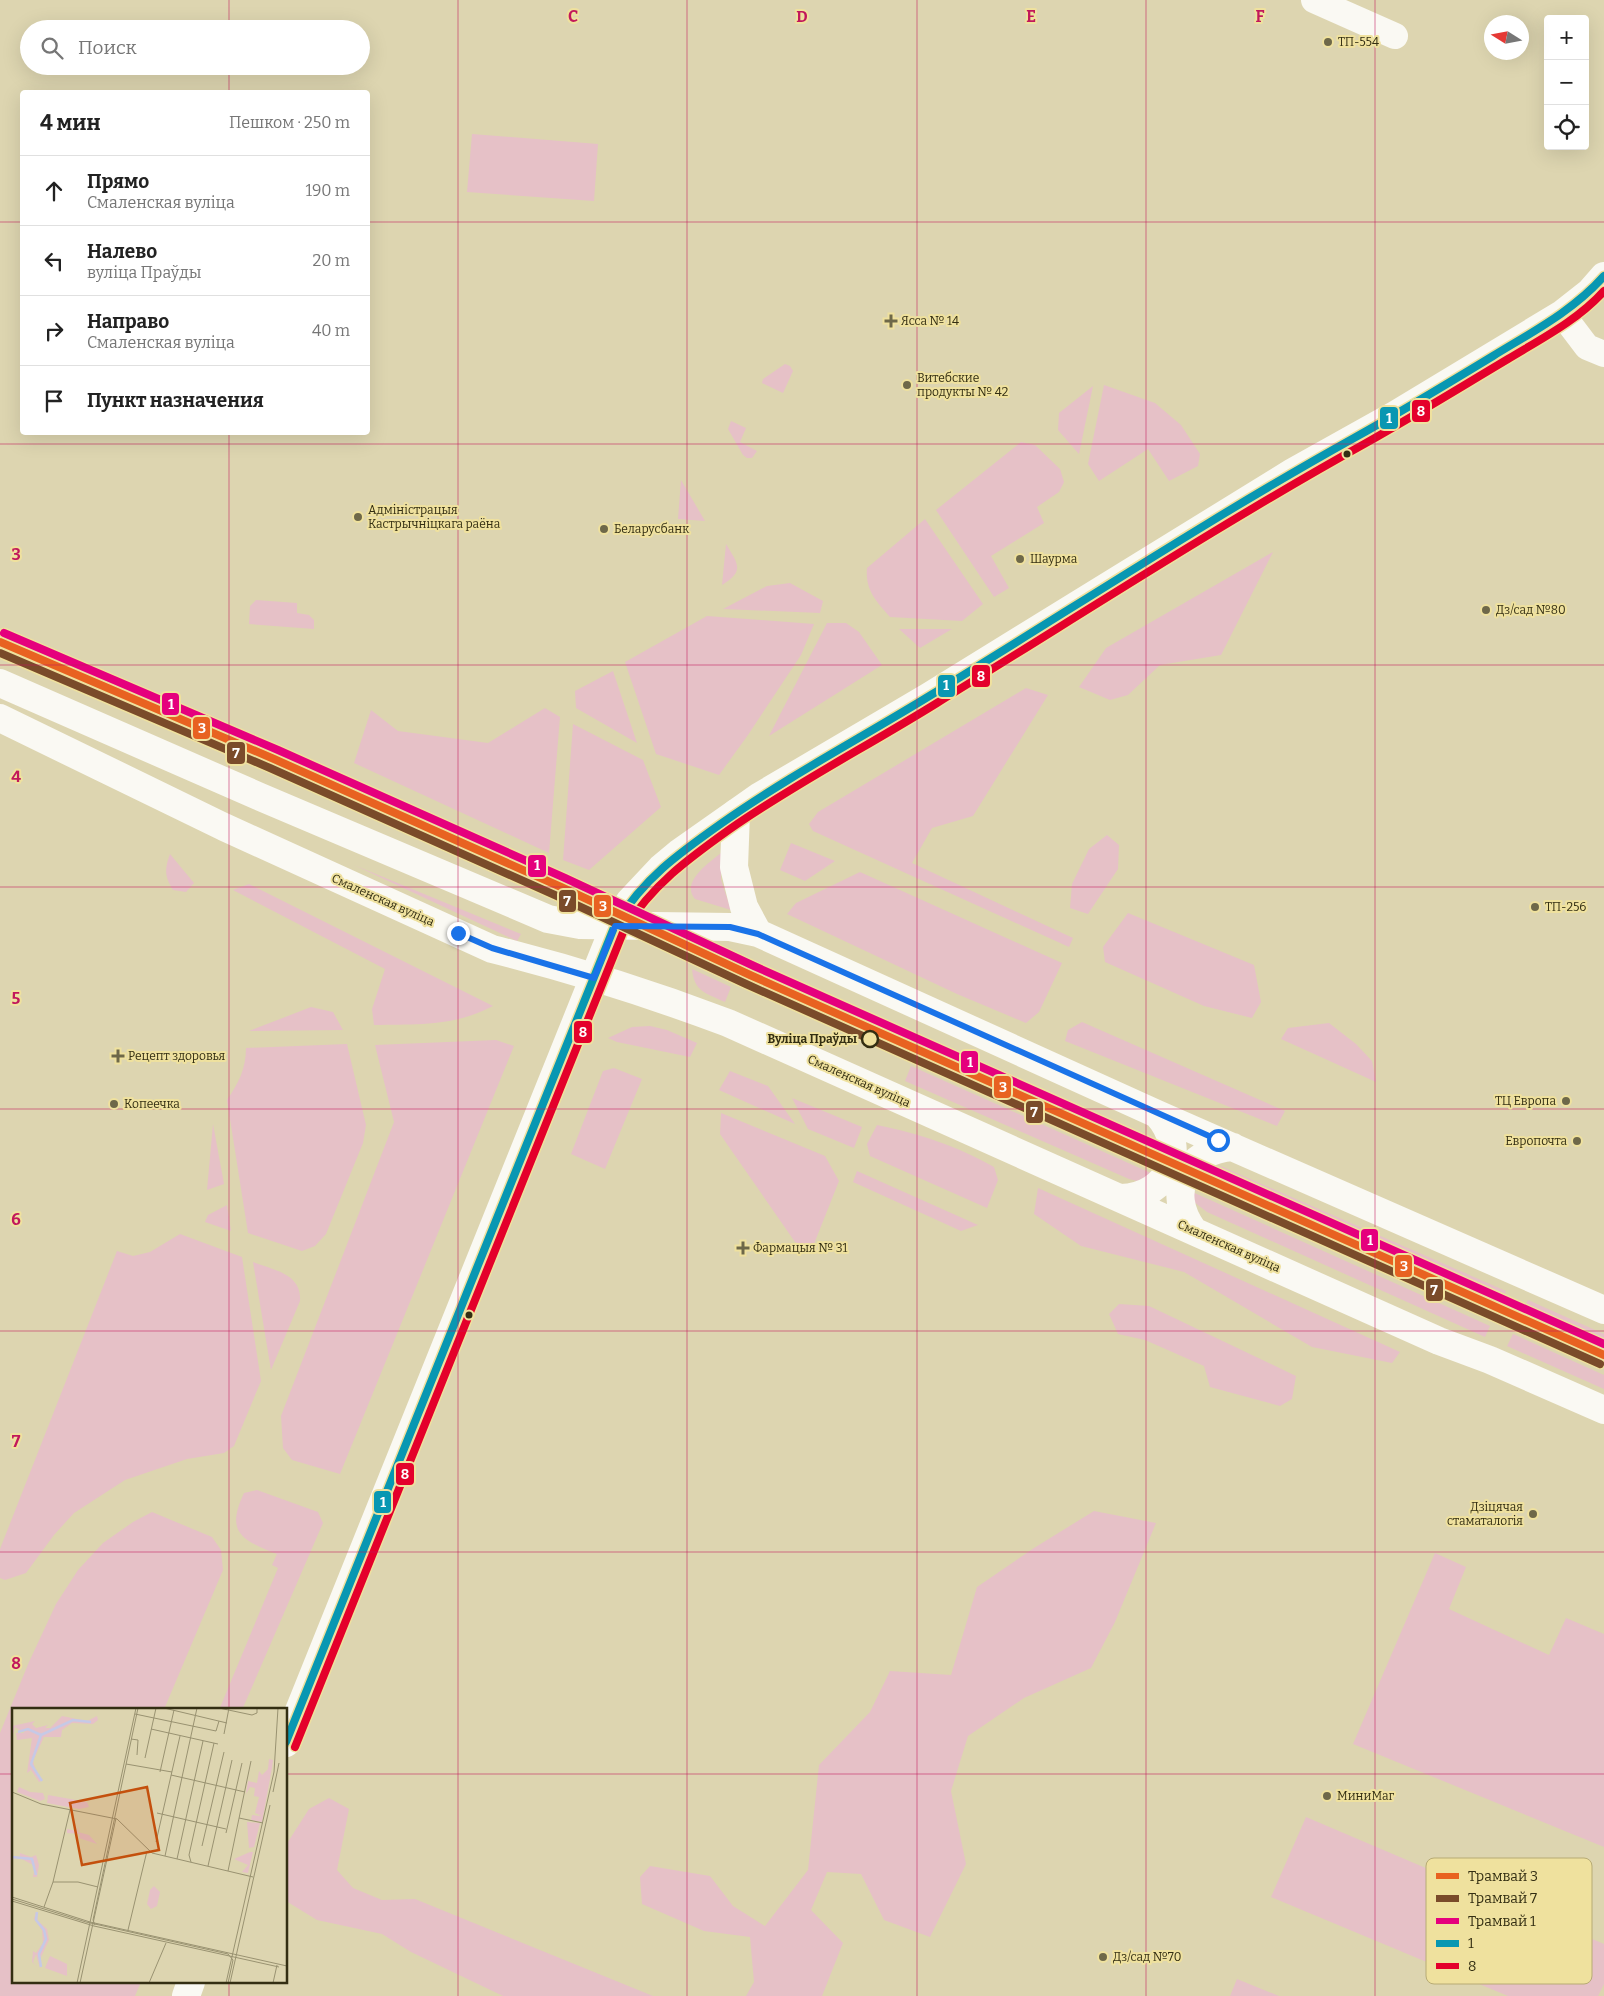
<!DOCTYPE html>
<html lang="ru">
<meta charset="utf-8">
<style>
:root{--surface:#fff;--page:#f2f2f2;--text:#222;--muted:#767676;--line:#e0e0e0}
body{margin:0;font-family:Bitter,serif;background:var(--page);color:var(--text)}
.controls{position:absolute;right:15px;top:15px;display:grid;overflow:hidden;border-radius:5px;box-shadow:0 5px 20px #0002}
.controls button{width:45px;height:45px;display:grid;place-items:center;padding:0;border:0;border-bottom:1px solid var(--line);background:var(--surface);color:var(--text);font:25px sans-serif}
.compass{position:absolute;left:1484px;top:15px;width:45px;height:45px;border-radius:50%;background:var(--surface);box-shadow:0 5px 20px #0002;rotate:281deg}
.stop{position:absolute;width:15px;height:15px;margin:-11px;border:4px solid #1a73e8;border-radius:50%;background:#fff}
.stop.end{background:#1a73e8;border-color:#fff;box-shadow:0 1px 5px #0008}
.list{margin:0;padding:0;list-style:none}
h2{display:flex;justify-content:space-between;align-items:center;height:65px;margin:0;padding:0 20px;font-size:21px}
h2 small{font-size:16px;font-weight:400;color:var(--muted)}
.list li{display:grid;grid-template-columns:32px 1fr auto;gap:15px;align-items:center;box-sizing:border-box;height:70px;padding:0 20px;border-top:1px solid var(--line)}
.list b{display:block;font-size:19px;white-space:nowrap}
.list p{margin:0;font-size:16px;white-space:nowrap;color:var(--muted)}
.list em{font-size:16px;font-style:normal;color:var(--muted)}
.icon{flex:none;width:28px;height:28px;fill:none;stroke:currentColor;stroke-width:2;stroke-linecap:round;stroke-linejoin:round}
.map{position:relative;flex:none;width:1604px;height:1996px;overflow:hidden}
.search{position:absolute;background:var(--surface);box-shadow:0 5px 20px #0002;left:20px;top:20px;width:350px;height:55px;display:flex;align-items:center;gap:12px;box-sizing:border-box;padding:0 18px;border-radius:28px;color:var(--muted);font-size:19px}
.panel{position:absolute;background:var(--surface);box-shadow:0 5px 20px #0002;left:20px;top:90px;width:350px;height:345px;border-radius:5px}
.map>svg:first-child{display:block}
.green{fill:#e6c1c7}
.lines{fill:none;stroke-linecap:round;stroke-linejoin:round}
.minor{stroke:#faf9f3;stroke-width:26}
.secondary{stroke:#faf9f3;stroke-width:28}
.primary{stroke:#faf9f3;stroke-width:28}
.bus-1-casing{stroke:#efe19e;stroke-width:11}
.bus-2-casing{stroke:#efe19e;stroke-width:11}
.bus-1{stroke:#0897b2;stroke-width:8}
.bus-2{stroke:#e4002b;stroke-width:8}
.tram-1-casing{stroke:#efe19e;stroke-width:11}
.tram-2-casing{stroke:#efe19e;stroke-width:11}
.tram-3-casing{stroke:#efe19e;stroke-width:11}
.tram-1{stroke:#e86221;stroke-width:8}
.tram-2{stroke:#7a4b2a;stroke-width:8}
.tram-3{stroke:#e5007d;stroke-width:8}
.route{stroke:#1a73e8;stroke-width:6}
.grid{fill:none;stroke:#c2185b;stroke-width:1;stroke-opacity:0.55}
.poi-dot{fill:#6e6849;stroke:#efe19e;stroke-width:2}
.bus-dot{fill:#332e12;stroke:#efe19e;stroke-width:2}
.stop-dot{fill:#efe19e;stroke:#332e12;stroke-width:2.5}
.labels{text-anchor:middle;stroke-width:4;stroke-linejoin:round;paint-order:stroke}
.poi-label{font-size:12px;fill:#332e12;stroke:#efe19e;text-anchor:start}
.street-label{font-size:12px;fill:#332e12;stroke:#efe19e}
.stop-label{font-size:12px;font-weight:bold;fill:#332e12;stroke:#efe19e;text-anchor:end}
.inset-river{fill:none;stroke:#c6c9e6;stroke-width:2.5}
.inset-road{fill:none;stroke:#999271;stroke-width:1}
.view{fill:#c4500d;fill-opacity:0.15;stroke:#c4500d;stroke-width:2.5}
.inset-edge{fill:none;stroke:#332e12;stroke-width:2.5}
.key{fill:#efe19e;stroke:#b7ab74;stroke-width:1}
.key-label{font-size:14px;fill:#332e12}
.grid-label{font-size:16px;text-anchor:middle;font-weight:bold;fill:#c2185b;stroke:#efe19e;stroke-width:4;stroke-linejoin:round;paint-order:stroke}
.line-badge{stroke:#efe19e;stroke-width:2}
.badge-label{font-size:14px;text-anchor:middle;font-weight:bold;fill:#fff}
</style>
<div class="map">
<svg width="1604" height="1996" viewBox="0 0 1604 1996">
<rect width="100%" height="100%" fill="#ddd5b0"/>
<path class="green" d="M 472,134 L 598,144 L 594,201 L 467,192 Z
M 785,364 L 790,366 L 793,371 L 783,393 L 762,383 L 763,379 Z
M 1104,385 L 1155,403 L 1181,425 L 1200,454 L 1198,466 L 1169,481 L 1148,449 L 1099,481 L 1088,464 Z
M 1093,386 L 1079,454 L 1058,430 L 1059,413 Z
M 731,421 L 746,428 L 740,442 L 757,451 L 752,458 L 747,458 L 743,455 L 728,429 Z
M 1021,442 L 1035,445 L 1060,469 L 1064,482 L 1059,492 L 1037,507 L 1044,523 L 991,556 L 1009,588 L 994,597 L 936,510 Z
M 681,480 L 705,521 L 678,519 Z
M 925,519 L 983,604 L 962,621 L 890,617 C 876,601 865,590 867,568 Z
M 726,544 C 738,564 745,571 722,585 Z
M 1273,552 L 1221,655 L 1160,665 L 1128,695 L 1110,700 L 1079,687 L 1106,648 Z
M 790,583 L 823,601 L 820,613 L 723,609 L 767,586 Z
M 256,600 L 297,603 L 297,613 L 309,615 L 314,620 L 314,629 L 249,624 L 250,606 Z
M 707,616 L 814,624 L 801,655 L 748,735 L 719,775 L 656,754 L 625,662 Z
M 827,623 L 846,623 L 859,632 L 882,665 L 769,736 Z
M 899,629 L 952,629 L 920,648 Z
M 613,671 L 637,743 L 576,708 L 575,691 Z
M 1026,688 L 1048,695 L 973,816 L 932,828 L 912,863 L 1073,938 L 1069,947 L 813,831 L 809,824 L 818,812 Z
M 545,708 L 560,717 L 549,853 L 354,763 L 371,710 L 398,731 L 488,743 Z
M 573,724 L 643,760 L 661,807 L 589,870 L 563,860 Z
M 1107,835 L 1119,845 L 1118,869 L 1088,914 L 1070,908 L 1072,884 L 1089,849 Z
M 791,843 L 835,861 L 805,881 L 780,870 Z
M 721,853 L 721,880 L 731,910 L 695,899 C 680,882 710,862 721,853 Z
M 170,854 L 194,883 L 186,892 L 173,890 C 165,877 164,870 170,854 Z
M 354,865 L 521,934 L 517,941 Z
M 860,872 L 1062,963 L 1039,1012 L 1026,1023 L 957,994 L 787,914 L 796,903 Z
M 249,884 L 493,1006 C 453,1027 417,1024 374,1025 L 372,1009 L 385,969 L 233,890 Z
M 1128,913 L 1254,965 L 1261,1002 L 1252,1018 L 1204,1006 L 1105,962 L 1103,947 Z
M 692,969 L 731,987 L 725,1002 C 706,993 694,992 692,969 Z
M 311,1007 L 333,1012 L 343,1030 L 249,1031 Z
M 1082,1022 L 1285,1111 L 1277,1126 L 1065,1041 L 1068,1030 Z
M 1329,1023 L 1356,1044 L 1372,1061 L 1376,1082 L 1281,1039 L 1288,1028 Z
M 650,1026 L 667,1030 L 697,1043 L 690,1057 L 617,1042 L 608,1038 L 632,1027 Z
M 923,1036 L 1155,1138 L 1160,1151 L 919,1044 Z
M 496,1040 L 514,1046 L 340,1474 L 292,1460 L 283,1448 L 281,1416 L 394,1122 L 375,1045 Z
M 347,1044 L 366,1125 L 363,1143 L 326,1234 L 315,1246 L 302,1251 L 248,1233 L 227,1100 C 238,1084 246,1069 246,1048 Z
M 911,1066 L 1153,1174 L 1137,1181 L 1129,1179 L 905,1081 Z
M 614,1068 L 642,1079 L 605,1169 L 571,1154 L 603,1071 Z
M 730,1071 L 768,1086 L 795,1124 L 719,1090 Z
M 792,1098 L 862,1127 L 854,1148 L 808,1129 Z
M 721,1113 L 825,1156 L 839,1181 L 812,1249 L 795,1242 L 720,1134 Z
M 213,1124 L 224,1184 L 207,1190 Z
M 877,1125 C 920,1134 955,1145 994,1167 L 998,1180 L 987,1208 L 870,1156 L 867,1144 Z
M 1209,1165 L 1223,1167 L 1506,1291 L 1502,1301 L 1199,1169 Z
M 857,1171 L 978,1225 L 961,1231 L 853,1182 Z
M 1038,1188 L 1400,1352 L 1392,1363 L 1312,1347 L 1184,1272 L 1081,1246 L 1034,1214 Z
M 1188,1190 L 1490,1326 L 1485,1337 L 1207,1212 L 1194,1202 Z
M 227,1205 L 231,1231 L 205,1222 L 208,1215 Z
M 180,1234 L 242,1257 L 261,1381 L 234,1446 L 224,1453 L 187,1459 L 125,1480 L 74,1513 L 54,1535 L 26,1573 L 5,1580 L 0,1578 L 0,1549 L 117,1251 L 133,1256 L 150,1252 Z
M 253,1262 C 274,1270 302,1274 300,1301 L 271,1370 Z
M 1528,1300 L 1604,1334 L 1604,1346 L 1523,1311 Z
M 1119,1304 L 1149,1306 L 1296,1376 L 1292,1399 L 1280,1406 L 1210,1387 L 1204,1366 L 1145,1340 L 1118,1334 L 1109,1314 Z
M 1513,1334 L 1604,1375 L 1604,1389 L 1507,1346 Z
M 257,1490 L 318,1512 L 323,1523 L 242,1710 L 219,1710 L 278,1568 L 272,1565 L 277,1554 C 242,1540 225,1533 244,1493 Z
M 1094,1511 L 1156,1523 L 1115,1622 L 1091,1668 L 1024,1698 L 968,1736 L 951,1791 L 966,1864 L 930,1937 L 884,1920 L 861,1874 L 827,1872 L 811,1910 L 843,1943 L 822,1996 L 746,1996 L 754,1982 L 750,1937 L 704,1931 L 642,1904 L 640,1877 L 650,1866 L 710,1876 L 733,1906 L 765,1926 L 808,1870 L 819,1765 L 870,1712 L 890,1671 L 951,1675 L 977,1587 L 1034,1548 Z
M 152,1512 L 212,1537 L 221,1550 L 223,1570 L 165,1707 L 171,1710 L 14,1710 L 14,1982 L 141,1982 L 135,1996 L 0,1996 L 0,1733 L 29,1662 L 56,1604 L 78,1570 L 103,1543 L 133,1522 Z
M 1435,1553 L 1466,1567 L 1449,1609 L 1549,1655 L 1566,1618 L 1604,1634 L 1604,1847 L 1353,1744 Z
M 329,1798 L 349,1809 L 337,1870 L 353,1888 L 382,1900 L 415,1899 L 653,1996 L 503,1996 L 411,1952 L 382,1934 L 317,1920 L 286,1901 L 286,1845 L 309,1809 Z
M 1306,1817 L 1604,1944 L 1604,1984 L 1598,1996 L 1508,1996 L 1271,1897 Z
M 1237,1979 L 1279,1996 L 1230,1996 Z"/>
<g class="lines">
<path class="minor" d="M 1314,0 L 1395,36
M 1562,314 L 1587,347 L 1604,354"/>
<path class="secondary" d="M 286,1743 L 615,925 L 630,901 L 661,868 L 679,853 L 760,796 L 928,697 L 1293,472 L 1395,415 L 1562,314 L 1590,292 L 1604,276
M 186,1996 L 191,1982"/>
<path class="primary" d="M 0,683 L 258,796 L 548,919 L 580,925 L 730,927 L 758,933 L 1157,1114 L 1604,1310
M 0,718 L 224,827 L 492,949 C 572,969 651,994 728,1023 L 1439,1341 L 1490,1360 L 1604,1410
M 736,813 L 734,867 L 744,907 L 758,933
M 1121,1198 C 1170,1196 1189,1149 1157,1114
M 1193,1230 C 1165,1192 1186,1150 1233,1147"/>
<g class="bus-1-casing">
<path id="bus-1" d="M 286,1742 L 615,925 C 644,878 678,854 722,823 C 789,776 861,738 931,695 C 1072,609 1210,518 1354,438 C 1401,412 1447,384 1493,356 C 1532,332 1573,311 1604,276"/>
</g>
<g class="bus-2-casing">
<path id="bus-2" d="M 295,1747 L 624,930 C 652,885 688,859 730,829 C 796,783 868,746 937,703 C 1079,616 1220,524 1366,443 C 1414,416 1461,387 1508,359 C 1541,339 1578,320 1604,291"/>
</g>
<use href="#bus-1" class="bus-1"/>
<use href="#bus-2" class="bus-2"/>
<g class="tram-1-casing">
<path id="tram-1" d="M 0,642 L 274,759 L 561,887 L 750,975 L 1604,1355"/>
</g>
<g class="tram-2-casing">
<path id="tram-2" d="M 0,653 L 270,768 L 557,896 L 746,984 L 1600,1364"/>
</g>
<g class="tram-3-casing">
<path id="tram-3" d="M 4,633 L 278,750 L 565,878 L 754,966 L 1604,1344"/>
</g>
<use href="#tram-1" class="tram-1"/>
<use href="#tram-2" class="tram-2"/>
<use href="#tram-3" class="tram-3"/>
</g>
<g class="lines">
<path class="route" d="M 458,933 L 492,948 L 594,978 L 615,926 L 730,927 L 758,934 L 1218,1140"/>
</g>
<path class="grid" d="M 229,0 L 229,29M 458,0 L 458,1996M 687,0 L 687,1996M 917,0 L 917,1996M 1146,0 L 1146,1996M 1375,0 L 1375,1996M 229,66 L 229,92M 0,222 L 22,222M 368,222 L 1604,222M 229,432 L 229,1710M 0,444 L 1604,444M 0,665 L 1604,665M 0,887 L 1604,887M 0,1109 L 1604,1109M 0,1331 L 1604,1331M 0,1552 L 1604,1552M 0,1774 L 14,1774M 286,1774 L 1604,1774M 229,1982 L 229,1996"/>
<g class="poi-dot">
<circle cx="1328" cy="42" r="5"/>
<path d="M888.5 313.5h5v5h5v5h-5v5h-5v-5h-5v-5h5z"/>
<circle cx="907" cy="385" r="5"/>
<circle cx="358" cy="517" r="5"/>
<circle cx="604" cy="529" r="5"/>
<circle cx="1020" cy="559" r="5"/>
<circle cx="1486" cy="610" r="5"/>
<circle cx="1535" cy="907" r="5"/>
<path d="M115.5 1048.5h5v5h5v5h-5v5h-5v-5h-5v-5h5z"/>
<circle cx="1566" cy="1101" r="5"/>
<circle cx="114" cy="1104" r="5"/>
<circle cx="1577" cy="1141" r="5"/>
<path d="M740.5 1240.5h5v5h5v5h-5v5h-5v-5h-5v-5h5z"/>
<circle cx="1533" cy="1514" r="5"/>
<circle cx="1327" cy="1796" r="5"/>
<circle cx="1103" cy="1957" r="5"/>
</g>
<g class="bus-dot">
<circle cx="1347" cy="454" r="4.5"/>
<circle cx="469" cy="1315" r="4.5"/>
</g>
<circle class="stop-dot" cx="870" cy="1039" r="8"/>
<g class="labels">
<g class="poi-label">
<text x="1338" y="46">ТП-554</text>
<text x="901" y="325">Ясса № 14</text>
<text x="917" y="382">Витебские<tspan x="917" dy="14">продукты № 42</tspan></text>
<text x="368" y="514">Адміністрацыя<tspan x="368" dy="14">Кастрычніцкага раёна</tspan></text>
<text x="614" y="533">Беларусбанк</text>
<text x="1030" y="563">Шаурма</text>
<text x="1496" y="614">Дз/сад №80</text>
<text x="1545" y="911">ТП-256</text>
<text x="128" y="1060">Рецепт здоровья</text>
<text x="1556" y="1105" text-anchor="end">ТЦ Европа</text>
<text x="124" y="1108">Копеечка</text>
<text x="1567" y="1145" text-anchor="end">Европочта</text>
<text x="753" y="1252">Фармацыя № 31</text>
<text x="1523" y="1511" text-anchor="end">Дзіцячая<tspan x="1523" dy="14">стаматалогія</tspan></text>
<text x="1337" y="1800">МиниМаг</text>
<text x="1113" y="1961">Дз/сад №70</text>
</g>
<g class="street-label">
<text transform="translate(383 900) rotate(24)" y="4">Смаленская вуліца</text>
<text transform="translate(859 1081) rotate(24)" y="4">Смаленская вуліца</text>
<text transform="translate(1229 1246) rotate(24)" y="4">Смаленская вуліца</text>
</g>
<g class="stop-label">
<text x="857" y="1043">Вуліца Праўды</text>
</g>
</g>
<g transform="translate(12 1708)">
<rect width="275" height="275" fill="#ddd5b0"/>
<path d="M 50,8 L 75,13 L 85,8 L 86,12 L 81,16 L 60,15 L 50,22 L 49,29 L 32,29 L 21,53 L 25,67 L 31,72 L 27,74 L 19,62 L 15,65 L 20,30 L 5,32 L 4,25 L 11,25 L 15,22 L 9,23 L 3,19 L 0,30 L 0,18 L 23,13 L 20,16 L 24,20 L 36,17 L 33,20 L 38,20 ZM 257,51 L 261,52 L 260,60 L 250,114 L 239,112 L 240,107 L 250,108 L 243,105 L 247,89 L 242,88 L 243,80 L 238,79 L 234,86 L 236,73 L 245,75 L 247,63 L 250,67 L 256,61 ZM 7,79 L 18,84 L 31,85 L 33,91 L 28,93 L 5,84 ZM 36,87 L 75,94 L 77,99 L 67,101 L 35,95 ZM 235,114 L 248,115 L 242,139 L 237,140 ZM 67,119 L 66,124 L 77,127 L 85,136 L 67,130 L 68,126 L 55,125 L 55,121 L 65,123 ZM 238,144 L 241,144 L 236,165 L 230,164 L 236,157 L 222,151 ZM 8,145 L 19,149 L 24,147 L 27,157 L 25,169 L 21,169 L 23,158 L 8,150 ZM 142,178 L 148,184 L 145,198 L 139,201 L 135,196 L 138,182 ZM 24,204 L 26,213 L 35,221 L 37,232 L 29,249 L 28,260 L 24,246 L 21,254 L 25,258 L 20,254 L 21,243 L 24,245 L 31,235 L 30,222 L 22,211 ZM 38,248 L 55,256 L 55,268 L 33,260 Z" fill="#e6c1c7"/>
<path class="inset-river" d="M 6,24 L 16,21 L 29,27 L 61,12 L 79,14M 29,27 L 19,56 L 30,73M 0,149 L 20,151 L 24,167M 25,204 L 24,212 L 32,222 L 34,231 L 27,246 L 29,259"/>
<path class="inset-road" d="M 152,0 L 215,15M 207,0 L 240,7 L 245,5 L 245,0M 123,6 L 204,23 L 207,13M 139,21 L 206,36M 212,26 L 217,0M 119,31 L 126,32 L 125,47M 133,50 L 144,0M 114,56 L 160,64M 148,64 L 162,2M 159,67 L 233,84M 0,84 L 29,96 L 105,111 L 140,145 L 241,169M 261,84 L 267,55M 145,105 L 214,121M 227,110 L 251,115M 214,125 L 230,55M 144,134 L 168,28M 190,138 L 212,44M 153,148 L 185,0M 165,151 L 191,33M 179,154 L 177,147 L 202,35M 196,158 L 220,52M 216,163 L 239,53M 41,174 L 66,174 L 86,179M 0,189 L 78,214 L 275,258M 0,191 L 74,214 L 216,246 L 221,252 L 216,275M 0,193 L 82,218 L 267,259M 32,199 L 41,174 L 58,102M 83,217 L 81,212 L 126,0M 116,222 L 135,143M 65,275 L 124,0M 68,275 L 104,110M 137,275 L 154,235M 214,275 L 262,64 L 266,0M 218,275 L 258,97M 261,275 L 265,257"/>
<path class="view" d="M 135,79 L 147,142 L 70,157 L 58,95 Z"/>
<rect width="275" height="275" class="inset-edge"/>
</g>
<rect x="1426" y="1858" width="166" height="126" rx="8" class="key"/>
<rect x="1436" y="1873" width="23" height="6" fill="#e86221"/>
<rect x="1436" y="1895" width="23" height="7" fill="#7a4b2a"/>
<rect x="1436" y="1918" width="23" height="6" fill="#e5007d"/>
<rect x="1436" y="1940" width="23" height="7" fill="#0897b2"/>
<rect x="1436" y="1963" width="23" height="6" fill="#e4002b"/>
<g class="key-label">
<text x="1468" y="1881">Трамвай 3</text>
<text x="1468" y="1903">Трамвай 7</text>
<text x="1468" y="1926">Трамвай 1</text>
<text x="1468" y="1948">1</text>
<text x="1468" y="1971">8</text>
</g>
<g class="grid-label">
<text x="573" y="22">C</text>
<text x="802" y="22">D</text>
<text x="1031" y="22">E</text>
<text x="1260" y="22">F</text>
<text x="16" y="560">3</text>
<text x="16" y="782">4</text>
<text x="16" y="1004">5</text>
<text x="16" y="1225">6</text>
<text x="16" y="1447">7</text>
<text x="16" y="1669">8</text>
</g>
<g class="line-badge">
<rect x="1411" y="399" width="20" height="24" rx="5" fill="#e4002b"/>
<rect x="1379" y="406" width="20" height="24" rx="5" fill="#0897b2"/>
<rect x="971" y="664" width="20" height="24" rx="5" fill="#e4002b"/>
<rect x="937" y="674" width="19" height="24" rx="5" fill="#0897b2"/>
<rect x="161" y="692" width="19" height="24" rx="5" fill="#e5007d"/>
<rect x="192" y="716" width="19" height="24" rx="5" fill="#e86221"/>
<rect x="226" y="741" width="20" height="24" rx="5" fill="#7a4b2a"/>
<rect x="527" y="854" width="20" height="24" rx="5" fill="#e5007d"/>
<rect x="558" y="889" width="19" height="24" rx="5" fill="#7a4b2a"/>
<rect x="593" y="894" width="19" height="24" rx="5" fill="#e86221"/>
<rect x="573" y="1020" width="20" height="24" rx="5" fill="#e4002b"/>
<rect x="960" y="1050" width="19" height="24" rx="5" fill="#e5007d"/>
<rect x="993" y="1075" width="19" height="24" rx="5" fill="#e86221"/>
<rect x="1025" y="1100" width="19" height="24" rx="5" fill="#7a4b2a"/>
<rect x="1360" y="1228" width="19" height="24" rx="5" fill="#e5007d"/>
<rect x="1394" y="1254" width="19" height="24" rx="5" fill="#e86221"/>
<rect x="1425" y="1278" width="19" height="24" rx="5" fill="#7a4b2a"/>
<rect x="395" y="1462" width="20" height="24" rx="5" fill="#e4002b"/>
<rect x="373" y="1490" width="19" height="24" rx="5" fill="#0897b2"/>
</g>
<g class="badge-label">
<text x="1421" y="416">8</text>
<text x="1389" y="423">1</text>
<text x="981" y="681">8</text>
<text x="946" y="690">1</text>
<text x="171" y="709">1</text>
<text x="202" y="733">3</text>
<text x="236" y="758">7</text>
<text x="537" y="870">1</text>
<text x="567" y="906">7</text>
<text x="603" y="911">3</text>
<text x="583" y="1037">8</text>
<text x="970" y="1067">1</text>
<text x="1003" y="1092">3</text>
<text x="1034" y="1117">7</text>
<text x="1370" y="1245">1</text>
<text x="1404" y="1271">3</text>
<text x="1434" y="1295">7</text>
<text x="405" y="1479">8</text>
<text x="383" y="1507">1</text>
</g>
</svg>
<div class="controls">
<button>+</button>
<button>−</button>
<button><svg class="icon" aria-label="locate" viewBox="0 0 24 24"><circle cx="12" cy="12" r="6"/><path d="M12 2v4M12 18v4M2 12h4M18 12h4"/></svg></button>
</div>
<svg class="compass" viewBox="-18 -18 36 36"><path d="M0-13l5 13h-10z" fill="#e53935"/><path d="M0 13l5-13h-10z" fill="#767676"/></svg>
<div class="stop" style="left:1218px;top:1140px"></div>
<div class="stop end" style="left:458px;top:933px"></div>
<div class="search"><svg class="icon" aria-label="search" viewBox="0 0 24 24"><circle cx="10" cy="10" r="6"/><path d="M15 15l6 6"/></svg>Поиск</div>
<section class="panel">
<h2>4 мин<small>Пешком · 250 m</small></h2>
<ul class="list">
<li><svg class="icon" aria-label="ahead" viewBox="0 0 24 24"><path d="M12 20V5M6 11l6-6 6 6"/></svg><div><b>Прямо</b><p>Смаленская вуліца</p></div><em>190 m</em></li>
<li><svg class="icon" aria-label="left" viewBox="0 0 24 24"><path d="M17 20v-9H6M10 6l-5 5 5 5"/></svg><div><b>Налево</b><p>вуліца Праўды</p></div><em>20 m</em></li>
<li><svg class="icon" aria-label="right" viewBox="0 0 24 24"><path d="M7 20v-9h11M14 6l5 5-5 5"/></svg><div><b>Направо</b><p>Смаленская вуліца</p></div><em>40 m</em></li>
<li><svg class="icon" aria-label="arrive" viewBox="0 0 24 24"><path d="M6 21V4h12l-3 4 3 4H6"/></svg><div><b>Пункт назначения</b></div></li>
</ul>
</section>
</div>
